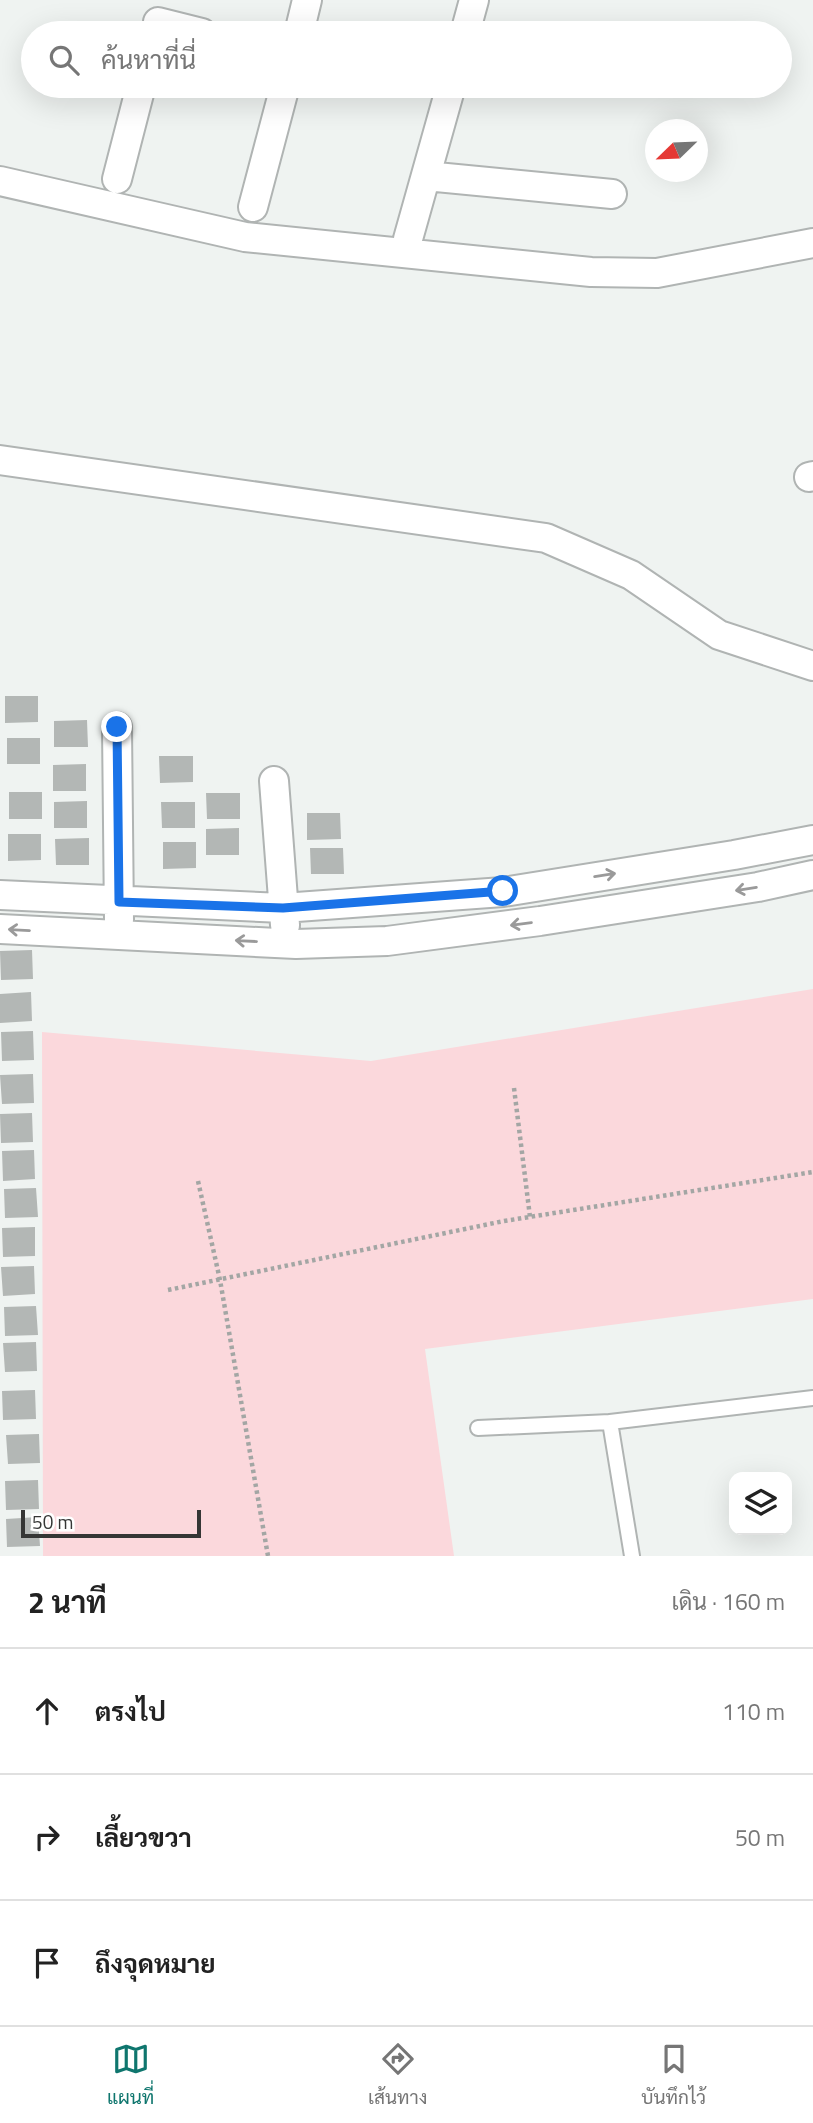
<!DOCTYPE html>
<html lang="th">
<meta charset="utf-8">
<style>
:root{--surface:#fff;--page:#f6f6f6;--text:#222;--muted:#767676;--line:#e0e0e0;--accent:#0f766e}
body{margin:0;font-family:"Titillium Web",Sarabun,sans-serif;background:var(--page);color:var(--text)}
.controls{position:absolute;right:21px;bottom:21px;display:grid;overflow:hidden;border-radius:14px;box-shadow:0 7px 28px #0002}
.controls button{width:63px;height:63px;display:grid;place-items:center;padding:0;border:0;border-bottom:2px solid var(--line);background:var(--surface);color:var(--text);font:35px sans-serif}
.compass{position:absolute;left:645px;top:119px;width:63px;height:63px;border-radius:50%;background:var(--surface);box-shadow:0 7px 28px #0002;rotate:247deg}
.scale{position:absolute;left:21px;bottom:18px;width:180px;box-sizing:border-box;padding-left:7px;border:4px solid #353635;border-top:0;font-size:19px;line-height:24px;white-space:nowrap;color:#353635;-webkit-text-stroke:5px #fff;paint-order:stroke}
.stop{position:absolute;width:21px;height:21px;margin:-16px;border:5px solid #1a73e8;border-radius:50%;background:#fff}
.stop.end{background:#1a73e8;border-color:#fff;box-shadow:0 2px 7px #0008}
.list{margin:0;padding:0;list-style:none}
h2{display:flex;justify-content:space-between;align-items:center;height:91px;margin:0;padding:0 28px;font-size:30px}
h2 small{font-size:23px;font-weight:400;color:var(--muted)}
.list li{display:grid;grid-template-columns:46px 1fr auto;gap:21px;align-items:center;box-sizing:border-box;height:126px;padding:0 28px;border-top:2px solid var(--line)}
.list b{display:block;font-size:26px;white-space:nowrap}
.list em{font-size:23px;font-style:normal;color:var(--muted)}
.icon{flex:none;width:38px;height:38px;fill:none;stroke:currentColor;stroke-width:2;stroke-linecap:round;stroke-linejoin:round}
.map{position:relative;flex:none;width:813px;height:1556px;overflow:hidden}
.search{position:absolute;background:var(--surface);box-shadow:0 7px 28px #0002;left:21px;right:21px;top:21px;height:77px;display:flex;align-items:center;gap:18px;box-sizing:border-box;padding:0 24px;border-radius:38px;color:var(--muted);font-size:26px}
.sheet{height:469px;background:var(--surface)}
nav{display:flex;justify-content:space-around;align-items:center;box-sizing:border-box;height:98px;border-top:2px solid var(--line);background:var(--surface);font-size:19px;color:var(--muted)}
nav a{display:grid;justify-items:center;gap:4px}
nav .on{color:var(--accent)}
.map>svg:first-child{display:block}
.grass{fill:#fbd8dc}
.building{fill:#b3b7b5}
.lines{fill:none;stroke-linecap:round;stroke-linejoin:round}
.lane-casing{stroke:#b0b4b3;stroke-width:18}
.street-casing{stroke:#b0b4b3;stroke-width:32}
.path{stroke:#a3a6a4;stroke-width:4.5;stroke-dasharray:3.5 3.5;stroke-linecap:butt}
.lane{stroke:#fff;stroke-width:14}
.street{stroke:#fff;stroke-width:28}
.oneway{stroke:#9a9a9a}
.route{stroke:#1a73e8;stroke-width:9}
</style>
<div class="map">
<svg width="813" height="1556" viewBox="0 0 813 1556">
<rect width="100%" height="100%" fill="#eff3f1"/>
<path class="grass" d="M 813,989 L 813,1299 L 425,1349 L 454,1556 L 43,1556 L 42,1032 L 371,1061 Z"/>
<path class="building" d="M 5,696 L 38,696 L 38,722 L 5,723 Z
M 87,720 L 88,747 L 54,747 L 54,721 Z
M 7,738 L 40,738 L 40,764 L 7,764 Z
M 159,756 L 193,756 L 193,782 L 160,783 Z
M 86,764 L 86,791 L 53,791 L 53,765 Z
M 9,792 L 42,792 L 42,819 L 9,819 Z
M 206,793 L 240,793 L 240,819 L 207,819 Z
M 87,801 L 87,828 L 54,828 L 54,802 Z
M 161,802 L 195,802 L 195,828 L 162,828 Z
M 307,813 L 340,813 L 341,839 L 307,840 Z
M 239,828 L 239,855 L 206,855 L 206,829 Z
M 8,834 L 41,834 L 41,860 L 8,861 Z
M 89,838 L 89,865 L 56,865 L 55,839 Z
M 163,842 L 196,842 L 196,868 L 163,869 Z
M 310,848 L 343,848 L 344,874 L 311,874 Z
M 32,950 L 33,979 L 1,980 L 0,951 Z
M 31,992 L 32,1021 L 0,1023 L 0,994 Z
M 33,1031 L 34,1060 L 2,1061 L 1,1032 Z
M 33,1074 L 34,1103 L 2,1104 L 0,1075 Z
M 32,1113 L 33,1142 L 1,1143 L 0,1114 Z
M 34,1150 L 35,1179 L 3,1181 L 2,1151 Z
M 36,1188 L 38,1217 L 5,1218 L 4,1189 Z
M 35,1227 L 35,1256 L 3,1257 L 2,1228 Z
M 34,1266 L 35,1294 L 3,1296 L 1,1267 Z
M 36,1306 L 38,1335 L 5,1336 L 4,1307 Z
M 36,1342 L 37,1371 L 5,1372 L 3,1343 Z
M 35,1390 L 36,1419 L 3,1420 L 2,1391 Z
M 39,1434 L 40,1463 L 8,1464 L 6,1435 Z
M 38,1480 L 39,1509 L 6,1510 L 5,1481 Z
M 38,1517 L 40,1546 L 7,1547 L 6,1519 Z"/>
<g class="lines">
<g class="lane-casing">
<path id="lane" d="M 478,1428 L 610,1422
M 632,1556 L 610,1422 L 813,1398"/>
</g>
<g class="street-casing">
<path id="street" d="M 158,22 L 202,33
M 299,33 L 307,0
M 465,33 L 474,0
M 426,176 L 612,194
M 117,179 L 141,86
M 0,181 L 245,237 L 591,272 L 657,273 L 813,243
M 253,207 L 285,86
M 408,239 L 451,86
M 0,460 L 546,538 L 631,575 L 719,635 L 813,666
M 809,477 L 813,476
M 117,727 L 119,920
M 274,781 L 285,925
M 0,895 L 283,908 L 503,892 L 734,855 L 813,840
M 0,929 L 296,944 L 387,941 L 540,921 L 758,887 L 813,875"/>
</g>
<path class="path" d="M 514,1088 L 530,1217
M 198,1181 L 220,1280 L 268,1556
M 168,1290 L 504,1221 L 813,1172"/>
<use href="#lane" class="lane"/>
<use href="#street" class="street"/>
</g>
<defs><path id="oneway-shaft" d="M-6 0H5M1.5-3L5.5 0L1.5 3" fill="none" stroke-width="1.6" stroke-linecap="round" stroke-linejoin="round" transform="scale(1.75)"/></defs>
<g class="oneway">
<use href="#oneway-shaft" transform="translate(605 875) rotate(-9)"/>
<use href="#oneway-shaft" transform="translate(746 889) rotate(171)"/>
<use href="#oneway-shaft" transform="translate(521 924) rotate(173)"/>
<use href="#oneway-shaft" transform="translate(19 930) rotate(-177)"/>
<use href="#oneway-shaft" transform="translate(246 941) rotate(-177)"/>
</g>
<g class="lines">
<path class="route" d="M 117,727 L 119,902 L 283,908 L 503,891"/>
</g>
</svg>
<div class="controls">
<button><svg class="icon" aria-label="layers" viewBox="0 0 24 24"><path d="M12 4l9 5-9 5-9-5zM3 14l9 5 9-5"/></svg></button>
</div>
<svg class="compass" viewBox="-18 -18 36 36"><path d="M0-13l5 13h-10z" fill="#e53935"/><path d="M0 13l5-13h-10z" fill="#767676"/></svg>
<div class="scale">50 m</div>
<div class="stop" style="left:503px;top:891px"></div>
<div class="stop end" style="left:117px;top:727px"></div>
<div class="search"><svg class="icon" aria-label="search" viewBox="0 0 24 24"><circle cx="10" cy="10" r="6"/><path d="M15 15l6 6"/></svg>ค้นหาที่นี่</div>
</div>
<section class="sheet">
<h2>2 นาที<small>เดิน · 160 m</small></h2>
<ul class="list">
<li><svg class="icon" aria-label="ahead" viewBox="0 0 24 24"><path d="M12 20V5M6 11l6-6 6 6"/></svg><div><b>ตรงไป</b></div><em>110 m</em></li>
<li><svg class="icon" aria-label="right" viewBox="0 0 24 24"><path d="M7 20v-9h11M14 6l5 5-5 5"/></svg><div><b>เลี้ยวขวา</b></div><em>50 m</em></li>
<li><svg class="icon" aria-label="arrive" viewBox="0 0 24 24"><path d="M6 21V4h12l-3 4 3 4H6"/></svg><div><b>ถึงจุดหมาย</b></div></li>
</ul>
</section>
<nav>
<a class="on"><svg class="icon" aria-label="map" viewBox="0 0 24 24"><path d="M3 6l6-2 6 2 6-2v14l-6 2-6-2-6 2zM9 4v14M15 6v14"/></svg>แผนที่</a>
<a><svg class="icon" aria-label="directions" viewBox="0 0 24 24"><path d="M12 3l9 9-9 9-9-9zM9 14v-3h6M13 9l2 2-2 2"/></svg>เส้นทาง</a>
<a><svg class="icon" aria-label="saved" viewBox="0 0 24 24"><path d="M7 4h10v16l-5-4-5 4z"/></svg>บันทึกไว้</a>
</nav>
